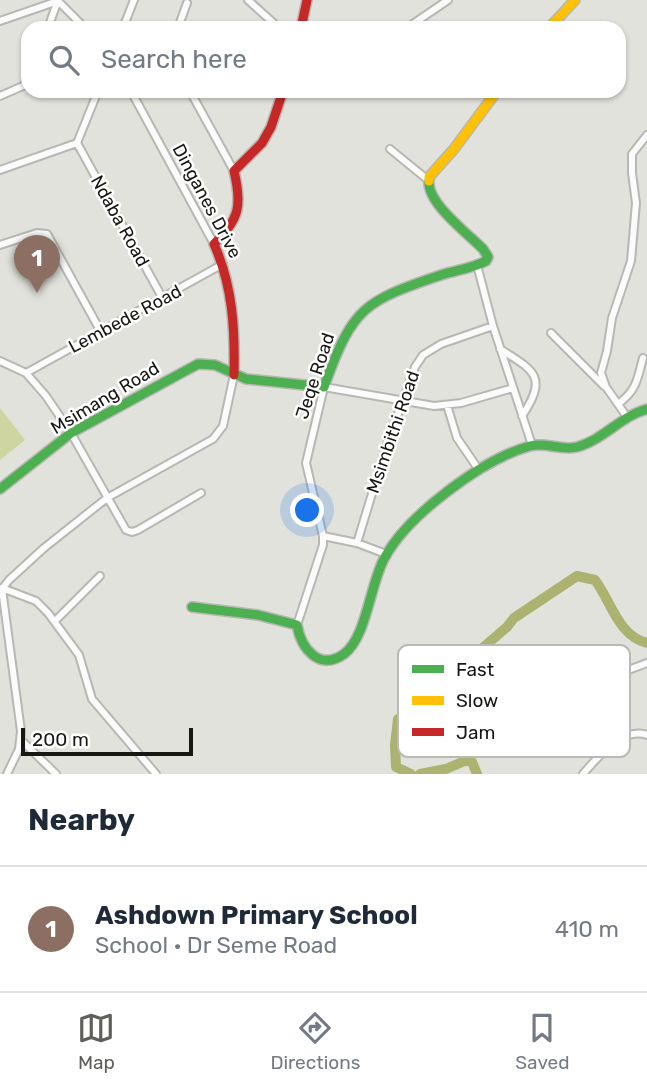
<!DOCTYPE html>
<meta charset="utf-8">
<style>
:root{--surface:#fff;--page:#f6f6f7;--text:#1f2937;--muted:#747a83;--line:#e0e1e3;--accent:#5e5f59}
body{margin:0;font-family:Rubik,sans-serif;background:var(--page);color:var(--text)}
.scale{position:absolute;left:21px;bottom:18px;width:172px;box-sizing:border-box;padding-left:7px;border:4px solid #171813;border-top:0;font-size:19px;line-height:24px;white-space:nowrap;color:#171813;-webkit-text-stroke:5px #fff;paint-order:stroke}
.you{position:absolute;left:308px;top:511px;width:24px;height:24px;margin:-18px;border:5px solid #fff;border-radius:50%;background:#1a73e8;box-shadow:0 0 0 10px #1a73e833}
.badge{display:grid;place-items:center;width:46px;height:46px;border-radius:50%;background:var(--accent);color:#fff;font-size:23px;font-weight:700}
.pin{position:absolute;translate:-50% -58px;filter:drop-shadow(0 2px 4px #0008)}
.pin::after{content:'';position:absolute;top:37px;width:24px;height:21px;background:inherit;clip-path:polygon(0 0,100% 0,50% 100%)}
.list{margin:0;padding:0;list-style:none}
h2{display:flex;justify-content:space-between;align-items:center;height:91px;margin:0;padding:0 28px;font-size:30px}
h2 small{font-size:23px;font-weight:400;color:var(--muted)}
.list li{display:grid;grid-template-columns:46px 1fr auto;gap:21px;align-items:center;box-sizing:border-box;height:126px;padding:0 28px;border-top:2px solid var(--line)}
.list b{display:block;font-size:26px;white-space:nowrap}
.list p{margin:0;font-size:23px;white-space:nowrap;color:var(--muted)}
.list em{font-size:23px;font-style:normal;color:var(--muted)}
.icon{flex:none;width:38px;height:38px;fill:none;stroke:currentColor;stroke-width:2;stroke-linecap:round;stroke-linejoin:round}
.map{position:relative;flex:none;width:647px;height:774px;overflow:hidden}
.search{position:absolute;background:var(--surface);box-shadow:0 2px 5px #0004;left:21px;right:21px;top:21px;height:77px;display:flex;align-items:center;gap:18px;box-sizing:border-box;padding:0 24px;border-radius:21px;color:var(--muted);font-size:26px}
.sheet{height:217px;background:var(--surface)}
nav{display:flex;justify-content:space-around;align-items:center;box-sizing:border-box;height:98px;border-top:2px solid var(--line);background:var(--surface);font-size:19px;color:var(--muted)}
nav a{display:grid;justify-items:center;gap:4px}
nav .on{color:var(--accent)}
.map>svg:first-child{display:block}
.green{fill:#cfd5a1}
.lines{fill:none;stroke-linecap:round;stroke-linejoin:round}
.river{stroke:#acb371;stroke-width:10}
.street-casing{stroke:#b7b8b3;stroke-width:10}
.fast-casing{stroke:#b7b8b3;stroke-width:12}
.slow-casing{stroke:#b7b8b3;stroke-width:12}
.jam-casing{stroke:#b7b8b3;stroke-width:12}
.street{stroke:#fafbfa;stroke-width:6}
.fast{stroke:#4caf50;stroke-width:9}
.slow{stroke:#ffc107;stroke-width:9}
.jam{stroke:#c62828;stroke-width:9}
.labels{text-anchor:middle;stroke-width:5;stroke-linejoin:round;paint-order:stroke}
.street-label{font-size:18px;fill:#171813;stroke:#fff}
.key{fill:#fff;stroke:#b9bab8;stroke-width:2}
.key-label{font-size:19px;fill:#171813}
</style>
<div class="map">
<svg width="647" height="774" viewBox="0 0 647 774">
<rect width="100%" height="100%" fill="#e1e2db"/>
<path class="green" d="M 0,408 L 25,440 L 0,460 Z"/>
<g class="lines">
<path class="river" d="M 411,774 L 396,767 L 395,745 L 398,719 L 427,706 L 448,688 L 458,669 L 507,627 L 514,618 L 577,576 L 595,580 C 611,601 618,636 647,643
M 420,774 L 446,769 L 467,760 L 472,762 L 477,774"/>
<g class="street-casing">
<path id="street" d="M 57,0 L 85,28
M 248,0 L 279,28
M 0,21 L 58,1
M 48,28 L 58,0
M 123,28 L 134,0
M 178,28 L 187,3
M 407,28 L 448,0
M 131,91 L 214,244
M 190,91 L 234,171
M 0,96 L 23,86 L 28,79
M 77,143 L 163,299
M 77,143 L 98,91
M 390,149 L 428,180
M 0,170 L 77,143
M 0,245 L 37,233 L 47,234 L 101,332
M 477,265 L 493,326 L 532,445
M 551,333 L 604,386
M 500,349 C 535,371 548,377 522,416
M 0,361 L 26,373 L 46,396 L 71,433 L 126,530 L 132,532 L 138,530 L 201,493
M 26,373 L 223,264
M 618,404 C 637,390 637,380 643,358
M 447,405 L 457,438 L 479,470
M 627,417 L 606,387 L 601,373 L 607,351 L 612,318 L 631,261 L 636,203 L 632,173 L 632,154 L 647,135
M 323,536 L 357,543 L 386,554
M 357,543 L 389,438 L 415,367 L 423,355 L 441,344 L 493,326
M 2,588 L 36,601 L 48,613 L 79,655 L 92,699 L 156,774
M 2,589 L 9,580 L 44,548 L 107,498 L 213,439 L 223,426 L 234,375
M 2,589 L 21,731 L 19,749 L 7,774
M 55,621 L 100,576
M 297,625 L 323,545 L 323,536 L 306,463 L 324,387 L 434,406 L 461,403 L 513,388
M 473,726 C 493,711 546,664 570,668 L 585,690 L 590,692 L 623,672 L 647,663
M 21,740 L 56,774
M 583,774 C 597,758 623,726 647,735"/>
</g>
<g class="fast-casing">
<path id="fast" d="M 0,489 L 71,433 L 198,364 L 215,365 L 246,379 L 324,387 C 353,306 364,301 444,274 C 458,270 473,268 486,261 L 488,257 L 483,249 C 467,233 427,203 429,181
M 192,607 L 258,615 L 297,625 C 301,648 319,672 344,654 C 367,637 370,583 385,557 C 408,515 483,459 530,446 C 546,442 562,451 577,447 C 603,440 621,416 647,409"/>
</g>
<g class="slow-casing">
<path id="slow" d="M 549,28 L 575,0
M 429,181 L 429,177 L 454,149 L 497,91"/>
</g>
<g class="jam-casing">
<path id="jam" d="M 301,28 L 307,0
M 234,375 C 235,329 233,287 214,244 C 240,219 242,205 234,171 L 262,143 L 271,127 L 283,91"/>
</g>
<use href="#street" class="street"/>
<use href="#fast" class="fast"/>
<use href="#slow" class="slow"/>
<use href="#jam" class="jam"/>
</g>
<g class="labels">
<g class="street-label">
<text transform="translate(207 201) rotate(62)" y="6">Dinganes Drive</text>
<text transform="translate(120 221) rotate(61)" y="6">Ndaba Road</text>
<text transform="translate(125 319) rotate(-28)" y="6">Lembede Road</text>
<text transform="translate(315 376) rotate(-72)" y="6">Jeqe Road</text>
<text transform="translate(105 398) rotate(-31)" y="6">Msimang Road</text>
<text transform="translate(393 432) rotate(-71)" y="6">Msimbithi Road</text>
</g>
</g>
<rect x="398" y="645" width="232" height="112" rx="10" class="key"/>
<rect x="412" y="665" width="32" height="8" fill="#4caf50"/>
<rect x="412" y="696" width="32" height="9" fill="#ffc107"/>
<rect x="412" y="728" width="32" height="8" fill="#c62828"/>
<g class="key-label">
<text x="456" y="676">Fast</text>
<text x="456" y="707">Slow</text>
<text x="456" y="739">Jam</text>
</g>
</svg>
<div class="scale">200 m</div>
<div class="you"></div>
<div class="pin badge" style="left:37px;top:293px;background:#8d6e63">1</div>
<div class="search"><svg class="icon" aria-label="search" viewBox="0 0 24 24"><circle cx="10" cy="10" r="6"/><path d="M15 15l6 6"/></svg>Search here</div>
</div>
<section class="sheet">
<h2>Nearby<small></small></h2>
<ul class="list">
<li><span class="badge" style="background:#8d6e63">1</span><div><b>Ashdown Primary School</b><p>School · Dr Seme Road</p></div><em>410 m</em></li>
</ul>
</section>
<nav>
<a class="on"><svg class="icon" aria-label="map" viewBox="0 0 24 24"><path d="M3 6l6-2 6 2 6-2v14l-6 2-6-2-6 2zM9 4v14M15 6v14"/></svg>Map</a>
<a><svg class="icon" aria-label="directions" viewBox="0 0 24 24"><path d="M12 3l9 9-9 9-9-9zM9 14v-3h6M13 9l2 2-2 2"/></svg>Directions</a>
<a><svg class="icon" aria-label="saved" viewBox="0 0 24 24"><path d="M7 4h10v16l-5-4-5 4z"/></svg>Saved</a>
</nav>
